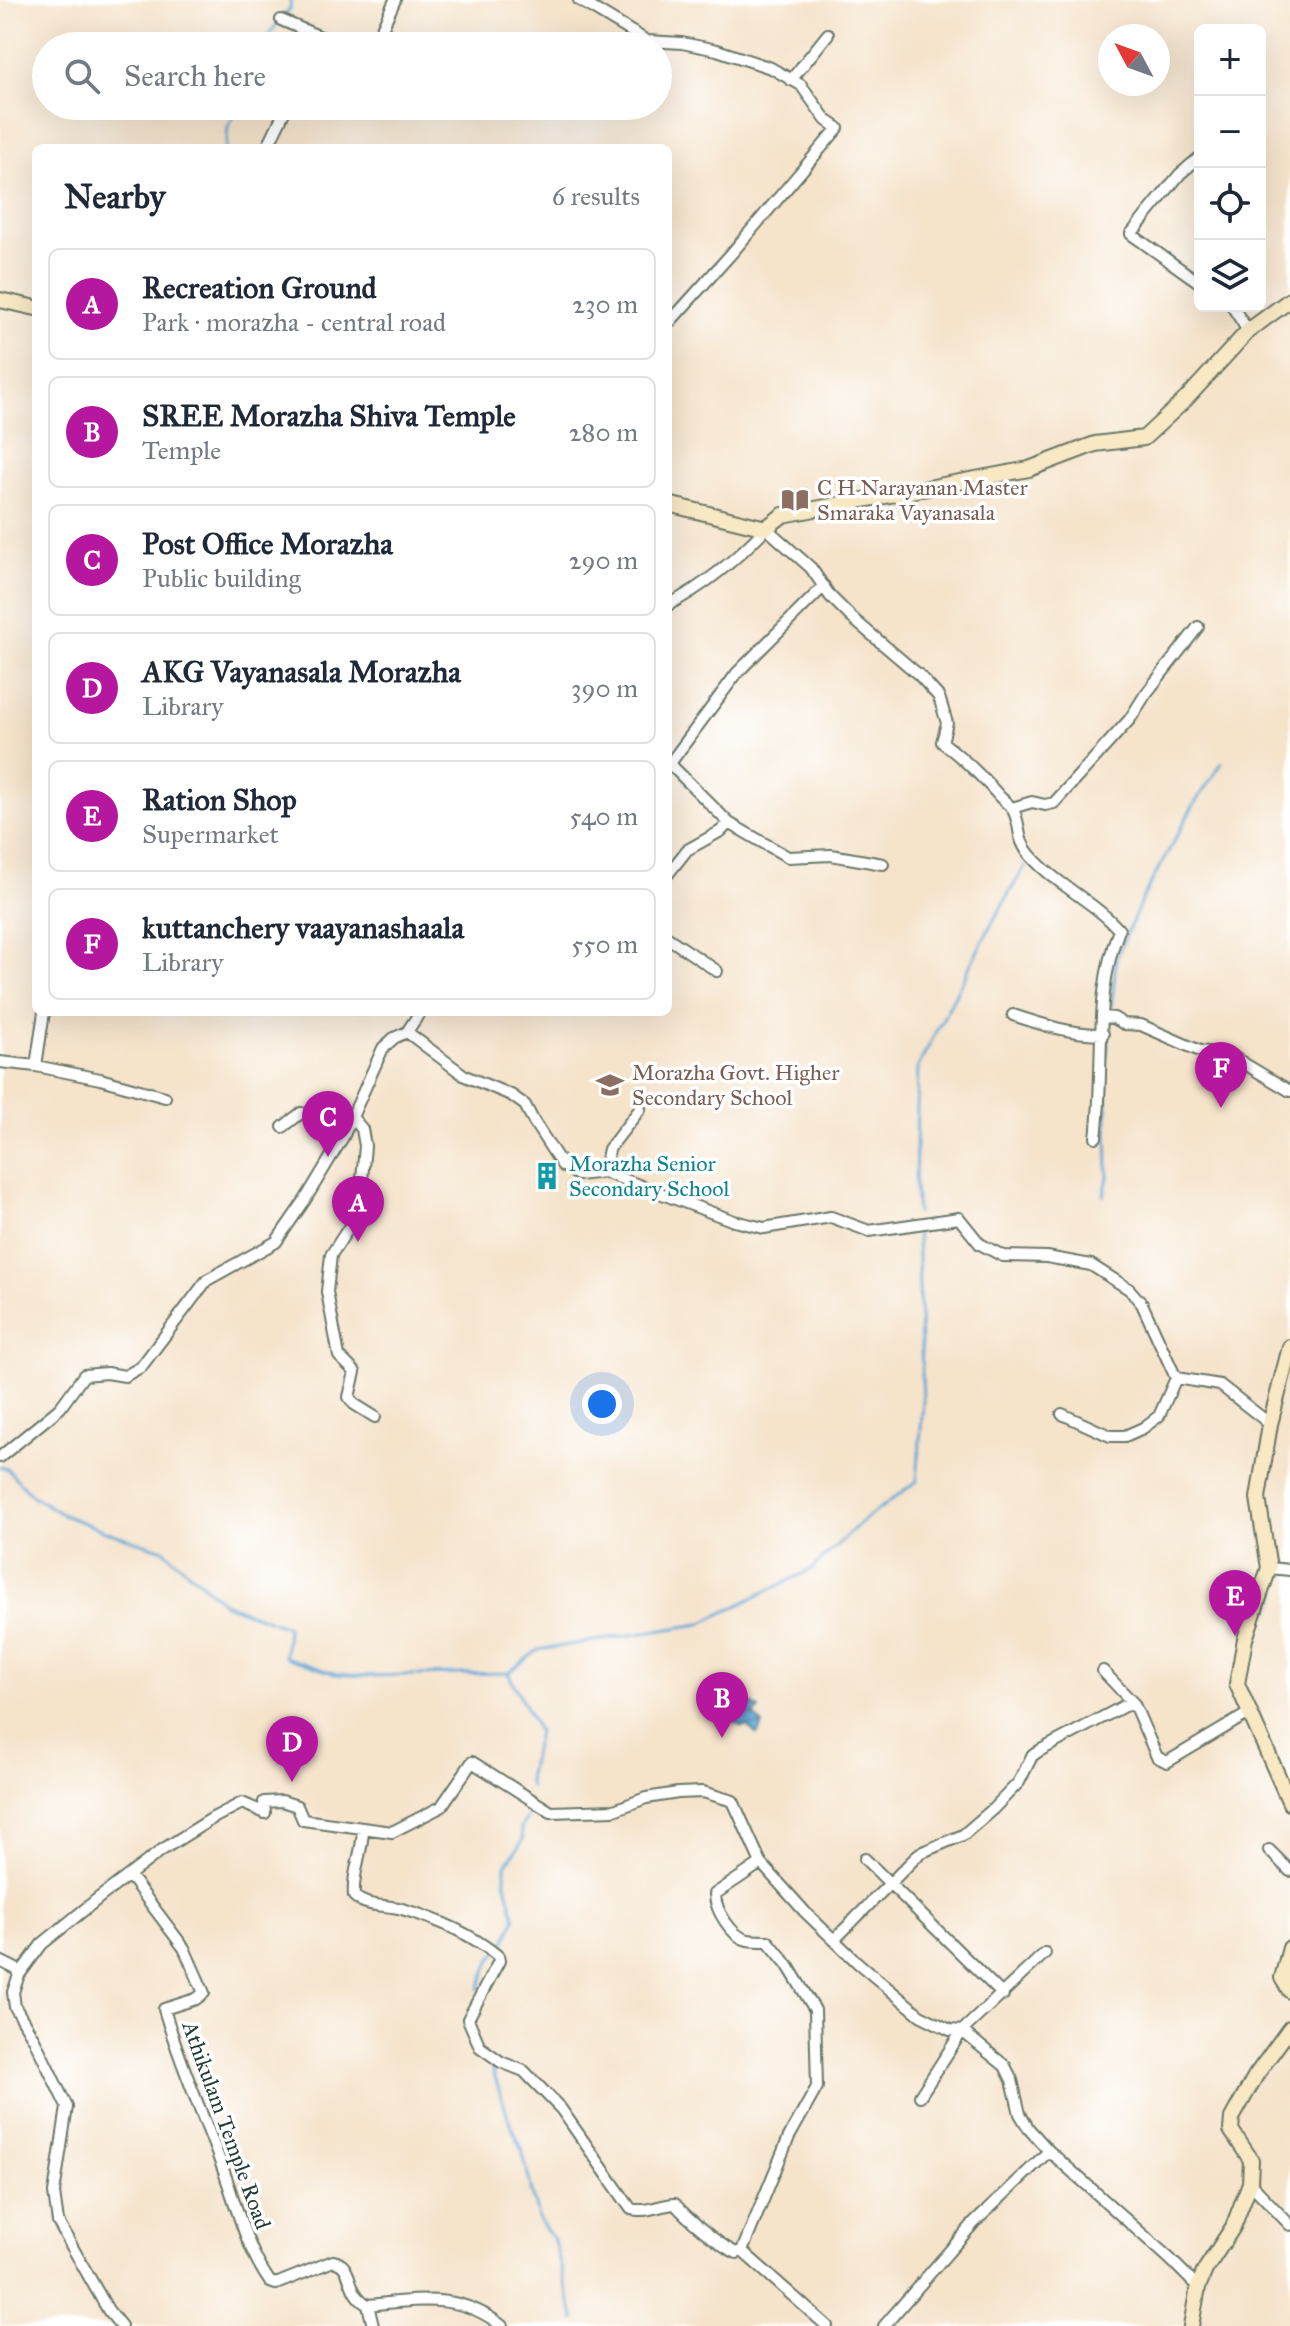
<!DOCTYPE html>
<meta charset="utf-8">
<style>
:root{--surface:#fff;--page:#f6f6f7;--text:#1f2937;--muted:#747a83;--line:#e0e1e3;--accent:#b5179e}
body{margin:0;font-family:"IM FELL Great Primer",serif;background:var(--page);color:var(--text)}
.controls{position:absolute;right:24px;top:24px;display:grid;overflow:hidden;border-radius:12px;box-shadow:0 8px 32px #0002}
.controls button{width:72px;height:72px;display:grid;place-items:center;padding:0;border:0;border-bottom:2px solid var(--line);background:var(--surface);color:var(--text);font:40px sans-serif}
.compass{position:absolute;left:1098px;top:24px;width:72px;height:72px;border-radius:50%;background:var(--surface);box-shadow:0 8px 32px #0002;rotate:311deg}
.you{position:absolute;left:602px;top:1404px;width:28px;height:28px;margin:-20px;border:6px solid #fff;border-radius:50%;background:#1a73e8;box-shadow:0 0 0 12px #1a73e833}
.badge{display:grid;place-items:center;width:52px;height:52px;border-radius:50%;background:var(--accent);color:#fff;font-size:26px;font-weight:700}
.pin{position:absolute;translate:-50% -66px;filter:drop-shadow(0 2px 4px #0008)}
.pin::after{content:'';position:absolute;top:42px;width:28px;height:24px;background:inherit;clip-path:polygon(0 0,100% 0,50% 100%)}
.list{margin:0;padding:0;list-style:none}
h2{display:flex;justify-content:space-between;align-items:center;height:104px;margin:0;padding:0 32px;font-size:34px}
h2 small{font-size:26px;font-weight:400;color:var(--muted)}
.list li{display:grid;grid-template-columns:52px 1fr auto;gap:24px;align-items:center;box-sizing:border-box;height:112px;margin:0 16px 16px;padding:0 16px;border:2px solid var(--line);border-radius:12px}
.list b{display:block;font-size:30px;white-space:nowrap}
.list p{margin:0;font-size:26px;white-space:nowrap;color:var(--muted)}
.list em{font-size:26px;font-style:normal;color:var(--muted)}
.icon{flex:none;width:44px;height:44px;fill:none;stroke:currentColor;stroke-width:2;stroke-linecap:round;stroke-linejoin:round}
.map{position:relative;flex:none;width:1290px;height:2326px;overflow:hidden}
.search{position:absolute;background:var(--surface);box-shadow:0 8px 32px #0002;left:32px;top:32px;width:640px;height:88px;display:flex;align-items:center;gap:20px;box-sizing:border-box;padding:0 28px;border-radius:44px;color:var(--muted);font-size:30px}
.panel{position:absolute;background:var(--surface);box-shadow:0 8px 32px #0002;left:32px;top:144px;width:640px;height:872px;border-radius:12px}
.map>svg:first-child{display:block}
.water{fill:url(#water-rules);stroke:#3f7184;stroke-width:2}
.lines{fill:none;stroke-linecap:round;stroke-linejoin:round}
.stream{stroke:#5fa5d5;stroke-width:3}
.street-casing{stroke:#6a7768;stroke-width:14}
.secondary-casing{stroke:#6a7768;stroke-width:18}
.street{stroke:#fff;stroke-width:10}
.secondary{stroke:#f8e8c3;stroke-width:14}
.labels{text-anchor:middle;stroke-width:7;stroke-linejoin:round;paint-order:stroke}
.education-label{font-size:22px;fill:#785e54;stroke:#fff;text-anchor:start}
.culture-label{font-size:22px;fill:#0d838f;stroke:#fff;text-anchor:start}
.street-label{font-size:22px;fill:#1f3d34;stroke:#fff}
</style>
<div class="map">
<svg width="1290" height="2326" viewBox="0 0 1290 2326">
<defs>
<pattern id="water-rules" width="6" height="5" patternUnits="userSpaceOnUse" patternTransform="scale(2)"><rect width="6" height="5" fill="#5fa5d5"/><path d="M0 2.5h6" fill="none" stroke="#4e88ae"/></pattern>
</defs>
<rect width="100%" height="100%" fill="#fff"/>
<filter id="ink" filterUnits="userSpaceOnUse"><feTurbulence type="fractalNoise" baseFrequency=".0125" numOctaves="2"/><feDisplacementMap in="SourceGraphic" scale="16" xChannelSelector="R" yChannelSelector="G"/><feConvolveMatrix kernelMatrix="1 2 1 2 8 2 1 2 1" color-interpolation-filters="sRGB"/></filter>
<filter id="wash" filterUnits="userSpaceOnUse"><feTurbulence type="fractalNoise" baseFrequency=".006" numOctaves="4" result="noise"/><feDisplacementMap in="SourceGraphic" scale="32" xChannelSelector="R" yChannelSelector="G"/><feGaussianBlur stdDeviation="1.8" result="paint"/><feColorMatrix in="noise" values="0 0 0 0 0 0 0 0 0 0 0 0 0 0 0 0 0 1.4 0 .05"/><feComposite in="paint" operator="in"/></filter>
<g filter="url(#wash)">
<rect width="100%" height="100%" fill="#f5e3ca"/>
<path class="water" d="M 733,1690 L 759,1709 L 754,1716 L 763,1725 L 757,1735 L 748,1727 L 741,1727 L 718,1706 Z"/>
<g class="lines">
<path class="stream" d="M 260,46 L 290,8 L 291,0
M 226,148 L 228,127 L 240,106
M 1104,1195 L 1108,1177 L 1106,1063 L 1116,959 L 1142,899 L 1193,806 L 1222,763
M 917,1213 L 915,1188 L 918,1067 L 993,921 L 1025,866
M 0,1467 L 7,1469 L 33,1496 L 63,1515 L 116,1535 L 164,1550 L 225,1604 L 287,1627 L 285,1657 L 336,1674 L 366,1676 L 508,1673 L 538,1650 L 700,1624 L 812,1569 L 860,1523 L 917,1481 L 923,1403 L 917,1230
M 508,1673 L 538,1731 L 528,1779 L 530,1787
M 479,1989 L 491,1959 L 503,1946 L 515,1919 L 505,1880 L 506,1865 L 523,1840 L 521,1827 L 531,1812 L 531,1807
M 486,2057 L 490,2062 L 511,2126 L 522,2149 L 538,2218 L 554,2241 L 575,2320"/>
</g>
</g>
<g filter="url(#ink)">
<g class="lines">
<g class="street-casing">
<path id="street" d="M 579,0 L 647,41 L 682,43 L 717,50 L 771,68 L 801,85 L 826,120 L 838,128 L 731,254 L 668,324
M 281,20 L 323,38 L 349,46
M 374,46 L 395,0
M 791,80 L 828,34
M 267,148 L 287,106
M 1200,157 L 1180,174 L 1131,234 L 1200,283
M 1232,306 L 1248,331
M 668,605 C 706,585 736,560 766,528 L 811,568 L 830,596 L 852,618 L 919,675 L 939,697 L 947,723 L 942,742 C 964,759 982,776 1000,797 C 1004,801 1010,805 1013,810 C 1022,826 1015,837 1030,855 C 1056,885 1094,901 1119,930 C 1093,994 1105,1069 1096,1137
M 670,764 L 729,823 L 788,857 L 831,855 L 883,864
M 668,766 L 737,673 L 824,586
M 1012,808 L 1032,802 L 1045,805 L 1054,803 L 1130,719 L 1145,695 L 1198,627
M 668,874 L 687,850 L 721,831 L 729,823
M 668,938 L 717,971
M 1013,1015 C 1043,1025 1071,1034 1103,1034
M 1103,1017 L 1114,1018 L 1124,1024 L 1141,1025 L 1200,1051 L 1230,1055 L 1290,1091
M 407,1032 L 465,1076 L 511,1095 L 525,1105 L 534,1122 L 562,1165 L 578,1175 L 604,1172 L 734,1221 L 764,1228 L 831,1217 L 869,1231 L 959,1218 L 980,1244 L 1003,1256 L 1047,1257 L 1091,1265 L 1129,1289 L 1142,1304 L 1176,1378 L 1220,1385 L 1270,1424
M 0,1062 L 36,1066 L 100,1079 L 165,1097
M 36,1066 L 44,1012
M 352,1117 L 362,1129 L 365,1146 L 359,1212 L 331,1255 L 327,1292 L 339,1356 L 355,1372 L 349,1397 L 354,1404 L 375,1417
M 283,1127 L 301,1113 L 311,1115 L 343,1137
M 604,1172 L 609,1149 L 640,1109
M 1062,1414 L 1110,1436 L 1125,1436 L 1143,1428 L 1159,1416 L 1176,1378
M 0,1457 L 60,1408 L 84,1375 L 107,1373 L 125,1376 L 141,1367 L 207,1280 L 276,1242 L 305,1200 L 343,1137 L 383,1048 L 394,1038 L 407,1032 L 420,1012
M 1269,1568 L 1290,1570
M 1103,1671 L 1134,1704
M 363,1828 C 363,1853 352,1871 354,1896 C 367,1908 385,1904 402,1909 C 437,1919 470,1933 498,1956 L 499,1961 L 468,2019 L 480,2047 L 501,2062 L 524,2071 L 561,2109 L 631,2209 C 647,2213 659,2205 675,2204 C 686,2217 721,2247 737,2253 L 742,2250
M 1269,1850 L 1290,1871
M 865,1859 L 1003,1995
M 761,1863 L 715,1894 C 715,1910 732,1937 748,1940 C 754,1941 762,1941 768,1941 L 787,1964 L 815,2010 L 817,2087 L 789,2137 L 742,2251 L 827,2326
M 129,1875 L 184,1948 L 204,1993 L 196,1999 L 164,2009 C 179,2061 201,2110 220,2161 C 236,2202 244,2245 270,2282 L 276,2284 L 333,2261 C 355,2265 344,2292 368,2305 L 373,2326
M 834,1940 L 920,1853 L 963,1835 L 993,1809 L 1019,1782 L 1032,1756 L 1039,1751 L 1124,1706 L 1134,1704 L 1157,1757 L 1167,1762 L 1249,1713
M 0,1961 L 18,1970 L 19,1975 L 13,1992 L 15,2007 L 34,2039 L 67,2107 L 54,2193 L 58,2222 L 108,2310 L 121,2326
M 19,1975 L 42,1944 L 100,1897 L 162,1850 L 213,1818 L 242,1803 L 265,1813 L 264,1802 L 282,1801 L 297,1806 L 303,1820 L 392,1832 L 441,1807 L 472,1762 L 551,1812 L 614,1810 L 646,1798 L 678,1793 L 703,1792 L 733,1801 L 761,1863 L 805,1912 L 858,1963 L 920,2015 L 950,2030 L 962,2031 L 1005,2066 L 1012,2080 L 1020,2114 L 1029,2129 L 1049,2151 L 1170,2259 L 1198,2287
M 920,2096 L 962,2031 L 1045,1953
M 1250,2183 L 1290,2225
M 368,2305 C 419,2300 460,2292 502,2326
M 884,2326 L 973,2224 L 1049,2151"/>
</g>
<g class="secondary-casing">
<path id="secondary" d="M 0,300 L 36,308
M 668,504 L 766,528 L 783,515 L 1029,469 L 1095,444 L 1144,438 L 1186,399 L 1248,331 L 1290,300
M 1290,1347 L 1270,1424 L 1258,1498 L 1269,1568 L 1245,1639 L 1237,1684 L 1290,1803
M 1290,1948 L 1282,1978 L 1290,1991
M 1191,2326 L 1198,2287 L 1205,2270 L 1233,2227 L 1250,2183 L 1251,2160 L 1231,2130 L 1232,2118 L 1256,2075 L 1290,2028"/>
</g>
<use href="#street" class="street"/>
<use href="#secondary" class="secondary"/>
</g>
</g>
<defs>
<g id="library-bare" transform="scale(2.16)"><path d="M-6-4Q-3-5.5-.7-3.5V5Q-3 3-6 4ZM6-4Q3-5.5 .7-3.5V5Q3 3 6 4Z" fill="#8d6e63" stroke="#fff" stroke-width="2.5" paint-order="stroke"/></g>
<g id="school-bare" transform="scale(2.16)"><path d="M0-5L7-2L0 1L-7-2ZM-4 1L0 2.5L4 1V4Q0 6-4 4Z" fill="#8d6e63" stroke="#fff" stroke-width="2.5" paint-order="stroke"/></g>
<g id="building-bare" transform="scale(2.16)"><path d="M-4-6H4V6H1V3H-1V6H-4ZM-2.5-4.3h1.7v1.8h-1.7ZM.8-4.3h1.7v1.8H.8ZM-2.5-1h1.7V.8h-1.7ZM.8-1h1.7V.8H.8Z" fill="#0f9aa8" stroke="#fff" stroke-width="2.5" paint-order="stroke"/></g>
</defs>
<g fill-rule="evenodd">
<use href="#library-bare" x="795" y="500"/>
<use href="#school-bare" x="610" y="1085"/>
<use href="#building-bare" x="547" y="1176"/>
</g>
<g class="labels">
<g class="education-label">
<text x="817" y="495">C H Narayanan Master<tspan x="817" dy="25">Smaraka Vayanasala</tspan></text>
<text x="632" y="1080">Morazha Govt. Higher<tspan x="632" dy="25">Secondary School</tspan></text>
</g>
<g class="culture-label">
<text x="569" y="1171">Morazha Senior<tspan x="569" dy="25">Secondary School</tspan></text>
</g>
<g class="street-label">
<text transform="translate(227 2125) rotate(70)" y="8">Athikulam Temple Road</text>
</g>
</g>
</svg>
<div class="controls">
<button>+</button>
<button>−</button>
<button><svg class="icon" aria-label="locate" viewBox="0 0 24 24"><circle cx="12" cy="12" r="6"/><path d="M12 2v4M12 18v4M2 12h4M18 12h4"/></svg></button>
<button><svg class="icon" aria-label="layers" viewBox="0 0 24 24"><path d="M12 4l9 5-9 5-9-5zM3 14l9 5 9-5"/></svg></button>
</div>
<svg class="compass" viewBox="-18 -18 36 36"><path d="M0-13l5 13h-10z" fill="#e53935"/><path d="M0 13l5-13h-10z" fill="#747a83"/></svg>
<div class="you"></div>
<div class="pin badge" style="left:358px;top:1242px">A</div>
<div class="pin badge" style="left:722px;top:1738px">B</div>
<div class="pin badge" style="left:328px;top:1157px">C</div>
<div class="pin badge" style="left:292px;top:1782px">D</div>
<div class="pin badge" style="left:1235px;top:1636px">E</div>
<div class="pin badge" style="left:1221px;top:1108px">F</div>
<div class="search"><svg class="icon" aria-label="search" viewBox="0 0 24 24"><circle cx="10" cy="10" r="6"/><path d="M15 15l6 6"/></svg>Search here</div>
<section class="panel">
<h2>Nearby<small>6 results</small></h2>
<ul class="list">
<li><span class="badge">A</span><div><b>Recreation Ground</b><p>Park · morazha - central road</p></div><em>230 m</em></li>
<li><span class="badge">B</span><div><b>SREE Morazha Shiva Temple</b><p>Temple</p></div><em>280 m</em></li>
<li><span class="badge">C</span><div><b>Post Office Morazha</b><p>Public building</p></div><em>290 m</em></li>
<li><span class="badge">D</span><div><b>AKG Vayanasala Morazha</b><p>Library</p></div><em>390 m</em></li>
<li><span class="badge">E</span><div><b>Ration Shop</b><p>Supermarket</p></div><em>540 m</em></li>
<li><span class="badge">F</span><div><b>kuttanchery vaayanashaala</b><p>Library</p></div><em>550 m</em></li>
</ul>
</section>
</div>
